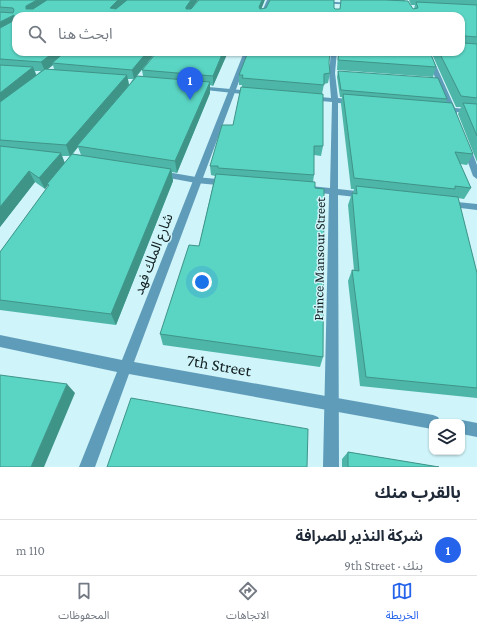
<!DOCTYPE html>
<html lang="ar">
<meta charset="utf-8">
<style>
:root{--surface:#fff;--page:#f2f2f3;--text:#1f2937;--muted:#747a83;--line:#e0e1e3;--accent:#2563eb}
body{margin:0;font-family:"Crimson Pro","Noto Sans Arabic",serif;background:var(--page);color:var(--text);direction:rtl}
.controls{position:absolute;right:12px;bottom:12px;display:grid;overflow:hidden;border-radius:8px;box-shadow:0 1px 3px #0004}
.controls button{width:36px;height:36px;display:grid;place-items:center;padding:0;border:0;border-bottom:1px solid var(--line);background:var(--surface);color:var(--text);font:20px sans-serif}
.you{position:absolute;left:202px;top:282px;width:14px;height:14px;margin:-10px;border:3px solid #fff;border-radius:50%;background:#1a73e8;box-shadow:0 0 0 6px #1a73e833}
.badge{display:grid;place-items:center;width:26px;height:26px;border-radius:50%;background:var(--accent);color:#fff;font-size:13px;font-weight:700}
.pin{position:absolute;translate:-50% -33px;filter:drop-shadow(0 1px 2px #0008)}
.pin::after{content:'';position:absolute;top:21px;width:14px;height:12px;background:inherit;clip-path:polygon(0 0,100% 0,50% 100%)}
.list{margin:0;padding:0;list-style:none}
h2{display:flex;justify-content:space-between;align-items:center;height:52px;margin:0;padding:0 16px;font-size:17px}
h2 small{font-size:13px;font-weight:400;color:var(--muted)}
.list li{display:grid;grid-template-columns:26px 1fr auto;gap:12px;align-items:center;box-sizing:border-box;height:56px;padding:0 16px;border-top:1px solid var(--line)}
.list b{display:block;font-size:15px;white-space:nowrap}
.list p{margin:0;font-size:13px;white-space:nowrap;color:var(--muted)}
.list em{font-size:13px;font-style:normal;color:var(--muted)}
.icon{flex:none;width:22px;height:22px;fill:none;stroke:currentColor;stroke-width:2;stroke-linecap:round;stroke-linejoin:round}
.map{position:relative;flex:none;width:477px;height:467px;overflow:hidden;direction:ltr}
.search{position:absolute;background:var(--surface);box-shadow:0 1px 3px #0004;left:12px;right:12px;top:12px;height:44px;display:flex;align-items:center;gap:10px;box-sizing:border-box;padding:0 14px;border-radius:12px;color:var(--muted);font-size:15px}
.sheet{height:108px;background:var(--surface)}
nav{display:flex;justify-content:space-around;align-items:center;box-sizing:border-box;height:56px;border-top:1px solid var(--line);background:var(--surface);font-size:11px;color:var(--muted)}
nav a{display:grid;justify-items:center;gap:2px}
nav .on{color:var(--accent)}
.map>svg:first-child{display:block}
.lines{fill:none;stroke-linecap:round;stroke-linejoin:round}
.minor{fill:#5f9cba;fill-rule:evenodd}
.tertiary{fill:#5f9cba;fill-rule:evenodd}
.wall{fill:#4db6a8;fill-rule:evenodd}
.shaded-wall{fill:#3f9488}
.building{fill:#5ad4c3;stroke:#3f9488}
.labels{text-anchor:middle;stroke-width:3;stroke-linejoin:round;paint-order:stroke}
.street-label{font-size:14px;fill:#122022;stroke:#cff4f9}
.near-street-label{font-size:17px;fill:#122022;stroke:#cff4f9}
</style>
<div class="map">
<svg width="477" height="467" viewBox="0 0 477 467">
<rect width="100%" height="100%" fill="#cff4f9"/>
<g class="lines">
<path class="minor" d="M 319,1 L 353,3 L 355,4 L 353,5 L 321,3 Z
M 331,52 L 337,52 L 335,73 L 338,98 L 355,100 L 358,102 L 355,104 L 338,103 L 338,189 L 365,192 L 370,195 L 365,198 L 338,195 L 339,467 L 323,467 L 329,194 L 310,192 L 306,189 L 310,186 L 330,188 L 332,102 L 310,100 L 307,98 L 310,96 L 331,98 L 329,73 Z
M 424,52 L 430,52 L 455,108 L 477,110 L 477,114 L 457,112 L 457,116 L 451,116 L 449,112 L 441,110 L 441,108 L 448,107 Z
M 198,86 L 252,91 L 255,93 L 252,95 L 196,89 L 195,88 Z
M 463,144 L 469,144 L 470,146 L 477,165 L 477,179 L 473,176 L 462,146 Z
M 161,171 L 196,177 L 228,180 L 232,183 L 228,186 L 196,183 L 158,176 L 157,174 L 158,172 Z
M 447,201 L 477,204 L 477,210 L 444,206 L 442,204 L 444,202 Z"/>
<path class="tertiary" d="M 267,0 L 271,0 L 264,16 L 260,16 Z
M 244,52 L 250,52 L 134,362 L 433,415 L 438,417 L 440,422 L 432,422 L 432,429 L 129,374 L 95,467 L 79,467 L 117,372 L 0,347 L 0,335 L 122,360 Z
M 462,420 L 477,423 L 477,437 L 462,434 L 462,422 L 457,422 Z"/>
</g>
<path class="wall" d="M 0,0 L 198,0 L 191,9 L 264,2 L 261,9 L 334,8 L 335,9 L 340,9 L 341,1 L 340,0 L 405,0 L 405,1 L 413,9 L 414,9 L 415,5 L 411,5 L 409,0 L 477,0 L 477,162 L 458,114 L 461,107 L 456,107 L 431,52 L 461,52 L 461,16 L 16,16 L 16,52 L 156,52 L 137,76 L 143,76 L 142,70 L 157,52 L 228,52 L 213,86 L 210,85 L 210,93 L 177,173 L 172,172 L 173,181 L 116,325 L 0,310 L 0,252 L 49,186 L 48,185 L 45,189 L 35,182 L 0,227 ZM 53,65 L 54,69 L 48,69 ZM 35,71 L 41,71 L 36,75 ZM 128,79 L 133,79 L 129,85 ZM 78,147 L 81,155 L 73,154 ZM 62,156 L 70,156 L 65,163 Z
M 338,52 L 430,52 L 436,67 L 433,77 L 337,70 Z
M 329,63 L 330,73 L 328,83 L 324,84 L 322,94 L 323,146 L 321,156 L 314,155 L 314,175 L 313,182 L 323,357 L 320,367 L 163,345 L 160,334 L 199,246 L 215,176 L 211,175 L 210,166 L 233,125 L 242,87 L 242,85 L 239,85 L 239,75 Z
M 338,71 L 447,99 L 446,103 L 473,154 L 467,165 L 460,164 L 471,188 L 464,199 L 458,198 L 477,273 L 477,398 L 360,386 L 348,281 L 352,270 L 354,270 L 348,205 L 352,193 L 353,193 L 354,189 L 351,189 L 341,104 L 342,97 L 340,97 L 337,77 Z
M 348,452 L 439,467 L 342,467 L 342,459 Z"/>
<path class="shaded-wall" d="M 37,0 L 53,0 L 29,15 L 26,9 L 26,6 Z
M 118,0 L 128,0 L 112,16 L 110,8 Z
M 191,0 L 198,0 L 187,15 L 186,7 Z
M 262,0 L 265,0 L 264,2 L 259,15 L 259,7 Z
M 14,15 L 16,21 L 0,32 L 0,22 Z
M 54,52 L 69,52 L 52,63 L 53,65 L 45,71 L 41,62 Z
M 147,52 L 156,52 L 134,79 L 132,70 Z
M 223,52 L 228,52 L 213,86 L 213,76 Z
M 33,67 L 37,77 L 0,107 L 0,93 Z
M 127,75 L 129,85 L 77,146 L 78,147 L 70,156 L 66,145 Z
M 210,82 L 210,93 L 177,173 L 175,161 Z
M 61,153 L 65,164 L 47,184 L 48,185 L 45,189 L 39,178 Z
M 171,169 L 173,181 L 116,325 L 111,314 Z
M 29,171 L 35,182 L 0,227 L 0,207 Z
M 67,384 L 75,393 L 44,467 L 31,467 Z"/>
<path class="building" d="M 0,0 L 37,0 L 26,6 L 26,9 L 33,9 L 47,0 L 118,0 L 110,8 L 116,9 L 127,0 L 191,0 L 186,7 L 186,9 L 191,9 L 199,0 L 262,0 L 259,7 L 260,9 L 266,8 L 270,0 L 334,0 L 334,8 L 335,9 L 340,9 L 341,0 L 385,0 L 408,1 L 413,9 L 418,8 L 416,2 L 477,5 L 477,37 L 465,36 L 463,38 L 464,43 L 477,44 L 477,98 L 461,96 L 439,52 L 461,52 L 461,16 L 16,16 L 16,52 L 54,52 L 41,62 L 0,59 L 0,28 L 13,21 L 14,15 L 0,22 L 0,12 L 13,13 L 14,10 L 13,8 L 0,7 Z
M 65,52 L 147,52 L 132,70 L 52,63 Z
M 157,52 L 223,52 L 213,76 L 142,70 Z
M 248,52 L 330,52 L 329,63 L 330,73 L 324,74 L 324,85 L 242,78 L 243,75 L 239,75 Z
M 339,52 L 430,52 L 436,67 L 338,60 Z
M 0,65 L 33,67 L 0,93 Z
M 45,69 L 127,75 L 66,145 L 0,140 L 0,102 Z
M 338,71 L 438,78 L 447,99 L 341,90 Z
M 137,76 L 210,82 L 175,161 L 77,146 Z
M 241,87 L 323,94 L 323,146 L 314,146 L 314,175 L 218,168 L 218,166 L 210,166 L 222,125 L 233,125 Z
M 343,94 L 452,103 L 473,154 L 455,152 L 471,188 L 455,186 L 455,189 L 354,178 Z
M 463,103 L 477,104 L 477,136 Z
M 0,146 L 61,153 L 39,178 L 29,171 L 0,207 Z
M 72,154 L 171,169 L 111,314 L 0,300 L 0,252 L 49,185 L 47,184 Z
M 216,174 L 315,182 L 315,188 L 324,189 L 323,357 L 160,334 L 189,245 L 199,246 Z
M 356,186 L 458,197 L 477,273 L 477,388 L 366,377 L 352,270 L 359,271 L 352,193 L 357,194 Z
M 0,375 L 67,384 L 31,467 L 0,467 Z
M 131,398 L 308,429 L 307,467 L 107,467 Z
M 348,452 L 439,467 L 348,467 Z"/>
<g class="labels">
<g class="street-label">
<text transform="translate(153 254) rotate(-69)" y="5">شارع الملك فهد</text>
<text transform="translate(319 259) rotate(-89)" y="5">Prince Mansour Street</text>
</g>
<g class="near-street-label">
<text transform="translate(219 365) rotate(10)" y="6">7th Street</text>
</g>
</g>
</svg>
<div class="controls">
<button><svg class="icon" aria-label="layers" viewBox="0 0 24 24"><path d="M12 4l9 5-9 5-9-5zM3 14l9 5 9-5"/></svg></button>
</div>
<div class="you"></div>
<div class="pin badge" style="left:190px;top:100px">1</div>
<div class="search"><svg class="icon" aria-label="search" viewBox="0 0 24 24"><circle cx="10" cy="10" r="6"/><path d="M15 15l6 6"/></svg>ابحث هنا</div>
</div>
<section class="sheet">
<h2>بالقرب منك<small></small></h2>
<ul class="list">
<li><span class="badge">1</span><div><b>شركة النذير للصرافة</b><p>بنك · 9th Street</p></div><em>110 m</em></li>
</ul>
</section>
<nav>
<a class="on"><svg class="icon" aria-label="map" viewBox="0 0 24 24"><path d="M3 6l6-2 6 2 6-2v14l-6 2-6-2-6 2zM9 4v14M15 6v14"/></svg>الخريطة</a>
<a><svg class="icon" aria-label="directions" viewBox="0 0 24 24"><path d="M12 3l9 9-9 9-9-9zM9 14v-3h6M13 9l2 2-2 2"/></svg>الاتجاهات</a>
<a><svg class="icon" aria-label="saved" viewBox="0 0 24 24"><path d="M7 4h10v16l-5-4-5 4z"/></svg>المحفوظات</a>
</nav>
